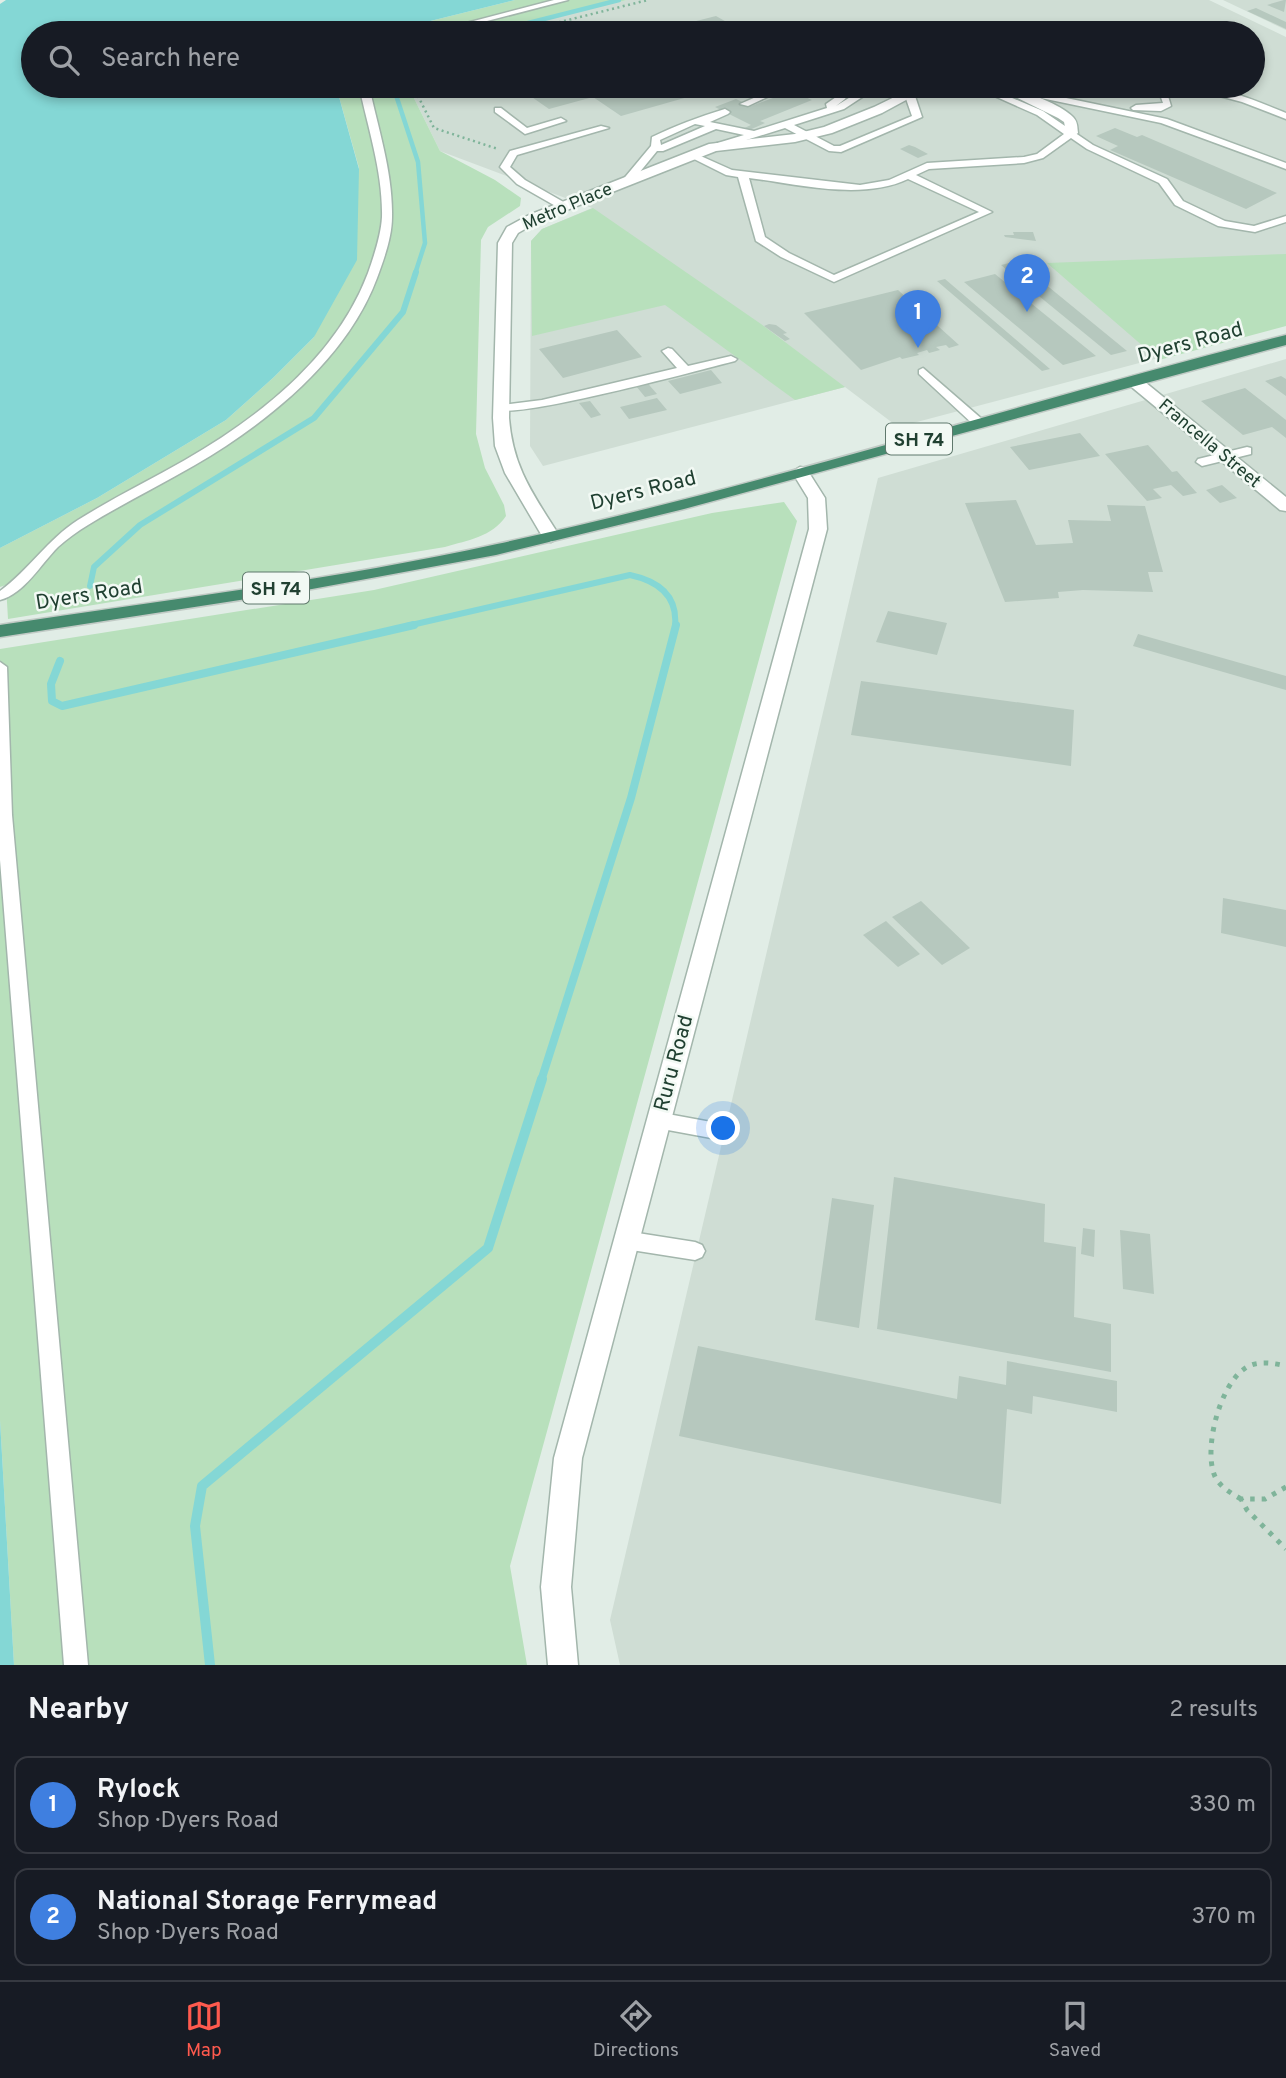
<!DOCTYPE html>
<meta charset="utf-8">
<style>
:root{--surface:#171b24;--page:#20242c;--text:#f1f3f6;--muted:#9ea1a6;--line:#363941;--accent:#fe5a4e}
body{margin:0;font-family:Overpass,sans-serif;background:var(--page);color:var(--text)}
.you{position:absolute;left:724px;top:1129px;width:24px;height:24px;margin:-18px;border:5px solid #fff;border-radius:50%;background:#1a73e8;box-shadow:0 0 0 10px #1a73e833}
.badge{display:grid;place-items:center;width:46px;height:46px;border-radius:50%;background:var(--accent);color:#fff;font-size:23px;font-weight:700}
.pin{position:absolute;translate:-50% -58px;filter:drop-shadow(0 2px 4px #0008)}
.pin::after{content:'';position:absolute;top:37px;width:24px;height:21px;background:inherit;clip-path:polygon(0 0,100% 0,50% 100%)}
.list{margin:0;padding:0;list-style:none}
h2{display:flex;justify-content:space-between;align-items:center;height:91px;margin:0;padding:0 28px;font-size:30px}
h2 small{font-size:23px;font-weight:400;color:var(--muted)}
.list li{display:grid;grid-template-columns:46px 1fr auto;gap:21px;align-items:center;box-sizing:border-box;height:98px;margin:0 14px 14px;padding:0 14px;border:2px solid var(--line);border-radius:14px}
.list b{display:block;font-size:26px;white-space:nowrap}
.list p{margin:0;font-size:23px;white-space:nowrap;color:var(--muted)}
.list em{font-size:23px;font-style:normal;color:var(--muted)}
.icon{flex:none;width:38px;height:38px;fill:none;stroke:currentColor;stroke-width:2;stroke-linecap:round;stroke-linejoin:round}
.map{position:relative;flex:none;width:1286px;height:1665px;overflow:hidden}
.search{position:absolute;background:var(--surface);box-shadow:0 4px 10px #0003;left:21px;right:21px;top:21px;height:77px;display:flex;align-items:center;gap:18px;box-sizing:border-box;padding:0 24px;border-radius:38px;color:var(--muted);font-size:26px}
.sheet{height:315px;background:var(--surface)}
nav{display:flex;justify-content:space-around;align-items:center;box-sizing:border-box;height:98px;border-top:2px solid var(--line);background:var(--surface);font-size:19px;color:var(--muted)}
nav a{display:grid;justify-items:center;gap:4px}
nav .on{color:var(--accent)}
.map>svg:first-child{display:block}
.built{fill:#cfddd4}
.green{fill:#b8e0bc}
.water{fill:#84d7d5}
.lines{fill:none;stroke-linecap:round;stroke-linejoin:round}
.stream-far3{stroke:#84d7d5;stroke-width:4.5}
.stream-far2{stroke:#84d7d5;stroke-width:6}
.stream-far1{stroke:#84d7d5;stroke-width:8}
.stream{stroke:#84d7d5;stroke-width:10}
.building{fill:#b6c8be}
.service-casing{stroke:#a3b6ac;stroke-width:3}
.minor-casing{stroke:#a3b6ac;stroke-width:3}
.trunk-casing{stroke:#c1cac5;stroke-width:3}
.path-far1{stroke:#7fb49a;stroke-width:2.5;stroke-dasharray:2 3.5;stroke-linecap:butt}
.path{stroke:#7fb49a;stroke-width:5;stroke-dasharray:4.5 7;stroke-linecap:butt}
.service{fill:#fff;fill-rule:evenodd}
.minor{fill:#fff;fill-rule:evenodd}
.trunk{fill:#468a6e;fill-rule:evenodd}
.labels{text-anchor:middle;stroke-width:5;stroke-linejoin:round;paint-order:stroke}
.far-street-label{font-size:18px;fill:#204031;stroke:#f2f9f4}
.shield{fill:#f2f9f4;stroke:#5f786c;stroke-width:2}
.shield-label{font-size:19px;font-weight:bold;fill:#204031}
.street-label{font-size:21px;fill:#204031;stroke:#f2f9f4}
</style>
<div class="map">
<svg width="1286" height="1665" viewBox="0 0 1286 1665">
<rect width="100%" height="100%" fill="#e1ede6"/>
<path class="built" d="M 627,0 L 1209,0 L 1286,37 L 1286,324 L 898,427 L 845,387 L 543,466 L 530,446 L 531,241 L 542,229 L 592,208 L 440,151 L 408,86 L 1253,86 L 1253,33 L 494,33 Z
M 1223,0 L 1286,0 L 1286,30 Z
M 1286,359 L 1286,1665 L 620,1665 L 610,1620 L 878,478 Z"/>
<path class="green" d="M 515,0 L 627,0 L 494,33 L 382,33 Z
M 336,86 L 408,86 L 440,151 L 495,180 L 521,198 L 520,206 L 488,227 L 481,240 L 476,434 L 485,468 L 504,505 L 506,516 C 492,537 468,540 445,547 L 8,619 L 6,585 L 0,587 L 0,548 L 97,498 L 226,420 L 274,377 L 314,337 L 359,168 Z
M 593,208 L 761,324 L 845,387 L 795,400 L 665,305 L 532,336 L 531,241 L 542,229 Z
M 1286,254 L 1286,326 L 1159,360 L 1047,263 Z
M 784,502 L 797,521 L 510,1566 L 527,1665 L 14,1665 L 0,1420 L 0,649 L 374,590 L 712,513 Z"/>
<path class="water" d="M 6,0 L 515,0 L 382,33 L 33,33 L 33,86 L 336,86 L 359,169 L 357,260 L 314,337 L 274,377 L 226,420 L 97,498 L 0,548 L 0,4 Z
M 0,1420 L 14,1665 L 0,1665 Z"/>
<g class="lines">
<path class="stream-far3" d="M 489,33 L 619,0
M 393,86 L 418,162 L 425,243 L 415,274"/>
<path class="stream-far2" d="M 90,586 L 94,567 L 140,525 L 314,418 L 403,312 L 416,272
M 407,626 L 630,575 C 658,581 678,595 675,626"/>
<path class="stream-far1" d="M 60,661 L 51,684 L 52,701 L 62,706 L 414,625
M 541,1081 L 631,798 L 676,625"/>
<path class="stream" d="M 210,1665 L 195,1526 L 202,1486 L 488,1248 L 542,1079"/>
</g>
<path class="building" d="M 1286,0 L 1284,12 L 1267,5 L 1284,0 Z
M 1256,8 L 1286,22 L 1286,29 L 1247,11 Z
M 716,16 L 746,33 L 653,33 L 653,32 Z
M 516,86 L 723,86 L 723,87 L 621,116 L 593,97 L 549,109 Z
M 792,91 L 812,100 L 760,121 L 765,123 L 745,132 L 740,130 L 751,125 L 715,107 L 736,99 L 751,106 Z
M 1115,128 L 1137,137 L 1142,135 L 1277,193 L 1246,209 L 1110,150 L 1118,146 L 1096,136 Z
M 909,145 L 915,147 L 928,154 L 918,158 L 900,149 Z
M 1013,232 L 1033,232 L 1036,241 L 1005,237 L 1004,235 L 1014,235 Z
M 1017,261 L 1127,351 L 1111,355 L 1001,265 Z
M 995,274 L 1096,356 L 1063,365 L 964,282 Z
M 945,279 L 1050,369 L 1042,371 L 937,281 Z
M 898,290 L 959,345 L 949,348 L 946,345 L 936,347 L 940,350 L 929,353 L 927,350 L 917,353 L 919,355 L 902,359 L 900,357 L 861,370 L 804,313 Z
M 769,324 L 776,325 L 787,333 L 783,334 L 790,339 L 785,341 L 764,326 Z
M 617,330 L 642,357 L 563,378 L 539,349 Z
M 711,370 L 722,383 L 680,394 L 668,381 Z
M 1281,376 L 1286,379 L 1286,396 L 1265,381 Z
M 648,383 L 650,386 L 657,394 L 645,397 L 636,386 Z
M 1245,388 L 1286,420 L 1286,438 L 1272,427 L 1243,435 L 1201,401 Z
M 657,398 L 667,410 L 629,419 L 620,407 Z
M 590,401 L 601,415 L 591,418 L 579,403 Z
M 1080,433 L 1100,456 L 1029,470 L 1010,447 Z
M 1148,445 L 1172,472 L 1177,471 L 1197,493 L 1183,496 L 1171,485 L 1153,489 L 1162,498 L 1147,501 L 1105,454 Z
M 1222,485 L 1237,498 L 1220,503 L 1206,490 Z
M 1016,500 L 1036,545 L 1073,543 L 1068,520 L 1111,521 L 1107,505 L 1145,506 L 1163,572 L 1148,572 L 1153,592 L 1083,590 L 1058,592 L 1059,598 L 1005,602 L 965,503 Z
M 888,611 L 947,623 L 937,655 L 876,642 Z
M 1138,634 L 1286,676 L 1286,690 L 1133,646 Z
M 861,681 L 1074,710 L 1071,766 L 851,735 Z
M 1223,898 L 1286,910 L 1286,947 L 1221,933 Z
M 921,901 L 970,948 L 942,965 L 892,917 Z
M 886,921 L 920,954 L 898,967 L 863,935 Z
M 894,1177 L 1045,1204 L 1044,1242 L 1076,1247 L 1074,1317 L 1111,1324 L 1111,1372 L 877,1329 Z
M 832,1198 L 874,1205 L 859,1328 L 815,1320 Z
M 1083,1228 L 1095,1230 L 1094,1257 L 1081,1254 Z
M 1120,1230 L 1150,1234 L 1154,1294 L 1123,1289 Z
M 698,1346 L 957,1399 L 959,1376 L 1006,1385 L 1007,1361 L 1117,1381 L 1117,1412 L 1033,1396 L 1032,1414 L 1007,1409 L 1001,1504 L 679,1436 Z"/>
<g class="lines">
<g class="service-casing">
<path id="service" d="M 554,0 L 568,0 L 441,33 L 428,33 Z
M 359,86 L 369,86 C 378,128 393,173 392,217 C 392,237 384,259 377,278 C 347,359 267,423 195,465 C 159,486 122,504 88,525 C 78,531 67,539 58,547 C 41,564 24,594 0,600 L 0,591 C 29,570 48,539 78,520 C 113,498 150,480 185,460 C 260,417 337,356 368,273 C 374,256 381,235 382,217 C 383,173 368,128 359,86 Z
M 781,86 L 801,86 L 780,91 L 748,106 L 740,104 Z
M 845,86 L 854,86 L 845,99 L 836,106 L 868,86 L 879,86 L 844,109 L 794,125 L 834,146 L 840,146 L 912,116 L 904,93 L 909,90 L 914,93 L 922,117 L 841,152 L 829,151 L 785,128 L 714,150 L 709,147 L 711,145 L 744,135 L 716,129 L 663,151 L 657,151 L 630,184 L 621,182 L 651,146 L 652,137 C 677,125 699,117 725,109 L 730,112 L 728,114 L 710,122 L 754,131 L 827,108 L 826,104 L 839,95 ZM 695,124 L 705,126 L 661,145 L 660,140 Z
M 972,86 L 984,86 L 1043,111 L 1093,145 L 1167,179 L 1183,201 L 1225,221 L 1254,226 L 1286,216 L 1286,222 L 1255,232 L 1218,226 L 1175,205 L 1159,183 L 1087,149 L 1071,138 L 1043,158 L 1024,163 L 929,169 L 916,175 L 992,212 L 834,282 L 781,257 L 756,241 L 738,177 L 726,175 L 686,155 L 694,153 L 732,170 L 860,185 L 889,180 L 927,163 L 1024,157 L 1037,154 L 1064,134 L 1037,115 ZM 749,178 C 797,184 862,201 908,179 L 979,212 L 834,275 L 789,253 L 765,237 Z
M 1013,86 L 1026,86 L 1047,94 L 1167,119 L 1286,163 L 1286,169 L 1161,123 L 1041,98 Z
M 1157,86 L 1165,86 L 1171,106 L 1161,111 L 1133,110 L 1131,108 L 1136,105 L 1163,103 Z
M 1182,86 C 1217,84 1254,100 1286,113 L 1286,119 L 1242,102 Z
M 495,108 L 501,108 L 527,128 L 561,118 L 566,121 L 525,134 L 495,112 Z
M 601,126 L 609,128 L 517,155 L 510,167 L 525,180 L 567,204 L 567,208 L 559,208 L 517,184 L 500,167 L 510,151 Z
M 668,348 L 672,349 L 688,366 L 731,356 L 737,359 L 735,361 C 704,369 511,421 496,409 L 502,405 L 542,400 L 677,368 L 662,351 Z
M 923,368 L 983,420 L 983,426 L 975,426 L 919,374 L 919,370 Z
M 1247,447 L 1251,448 L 1251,454 L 1202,466 L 1196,462 L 1198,459 Z
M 0,662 L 7,667 L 12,815 L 88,1665 L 64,1665 L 0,860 Z
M 657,1112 L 722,1124 L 729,1126 L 731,1132 L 729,1138 L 722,1140 L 657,1128 L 651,1125 L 648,1120 L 651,1115 Z
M 625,1231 L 695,1242 L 702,1245 L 705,1251 L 702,1257 L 695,1260 L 625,1249 L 618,1246 L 615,1240 L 618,1234 Z"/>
</g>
<g class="minor-casing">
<path id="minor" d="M 917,86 L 932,86 L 882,113 L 832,133 L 795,142 L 716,151 L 539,221 L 518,233 L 512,243 L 509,418 C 513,469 534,495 560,537 L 551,542 L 545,541 L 505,473 L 495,446 L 493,418 L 498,243 L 507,227 L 529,215 L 709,144 L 795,134 L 824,127 L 874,107 Z
M 993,86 C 1012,85 1059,103 1073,117 C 1078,122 1077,127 1078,133 L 1072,137 L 1067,136 L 1064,122 L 1058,118 Z
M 1134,376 L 1140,378 L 1286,497 L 1286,511 L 1280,510 L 1128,384 L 1126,381 L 1128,378 Z
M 800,467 L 806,468 L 825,498 L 827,529 L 582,1458 L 571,1587 L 578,1665 L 548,1665 L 541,1587 L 554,1458 L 809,529 L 808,498 L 792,472 Z"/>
</g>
<g class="trunk-casing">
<path id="trunk" d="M 1286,335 L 1286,345 L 684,509 L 496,555 L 312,589 L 0,637 L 0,625 C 165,600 334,580 497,544 C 763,486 1023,402 1286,335 Z"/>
</g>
<path class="path-far1" d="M 516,33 L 648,0
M 413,86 L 434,128 L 498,149"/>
<path class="path" d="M 1286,1487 L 1265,1499 L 1241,1499 L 1247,1510 L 1286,1549
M 1241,1499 C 1231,1493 1218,1486 1214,1474 C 1204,1446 1220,1386 1244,1369 C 1256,1360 1273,1363 1286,1366"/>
<use href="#service" class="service"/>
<use href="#minor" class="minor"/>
<use href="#trunk" class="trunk"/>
</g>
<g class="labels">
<g class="far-street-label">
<text transform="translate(567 206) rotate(-23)" y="6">Metro Place</text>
<text transform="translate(1210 443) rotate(40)" y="6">Francella Street</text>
</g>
<g class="shield">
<rect x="886" y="423.5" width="66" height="31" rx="5"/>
<rect x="243" y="572.5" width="66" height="31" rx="5"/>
</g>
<g class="shield-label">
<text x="919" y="446">SH 74</text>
<text x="276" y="595">SH 74</text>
</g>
<g class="street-label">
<text transform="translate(1190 342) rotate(-15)" y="7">Dyers Road</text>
<text transform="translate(643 490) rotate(-14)" y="7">Dyers Road</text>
<text transform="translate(89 594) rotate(-9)" y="7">Dyers Road</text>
<text transform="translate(673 1063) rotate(-75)" y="7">Ruru Road</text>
</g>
</g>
</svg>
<div class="you"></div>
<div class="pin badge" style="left:918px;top:348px;background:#3f7fe0">1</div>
<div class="pin badge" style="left:1027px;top:312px;background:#3f7fe0">2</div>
<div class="search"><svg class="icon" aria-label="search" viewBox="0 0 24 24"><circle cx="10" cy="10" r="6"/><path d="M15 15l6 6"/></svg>Search here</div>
</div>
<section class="sheet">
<h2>Nearby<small>2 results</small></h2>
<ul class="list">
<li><span class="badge" style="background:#3f7fe0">1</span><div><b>Rylock</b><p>Shop · Dyers Road</p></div><em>330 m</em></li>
<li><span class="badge" style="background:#3f7fe0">2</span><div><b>National Storage Ferrymead</b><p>Shop · Dyers Road</p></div><em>370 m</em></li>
</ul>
</section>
<nav>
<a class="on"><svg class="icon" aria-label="map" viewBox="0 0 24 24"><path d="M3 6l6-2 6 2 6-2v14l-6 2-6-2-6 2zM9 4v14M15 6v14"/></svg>Map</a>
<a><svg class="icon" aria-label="directions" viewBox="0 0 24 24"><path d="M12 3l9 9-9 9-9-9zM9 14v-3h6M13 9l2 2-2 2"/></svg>Directions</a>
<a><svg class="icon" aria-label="saved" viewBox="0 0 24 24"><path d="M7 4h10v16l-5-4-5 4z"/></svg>Saved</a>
</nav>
